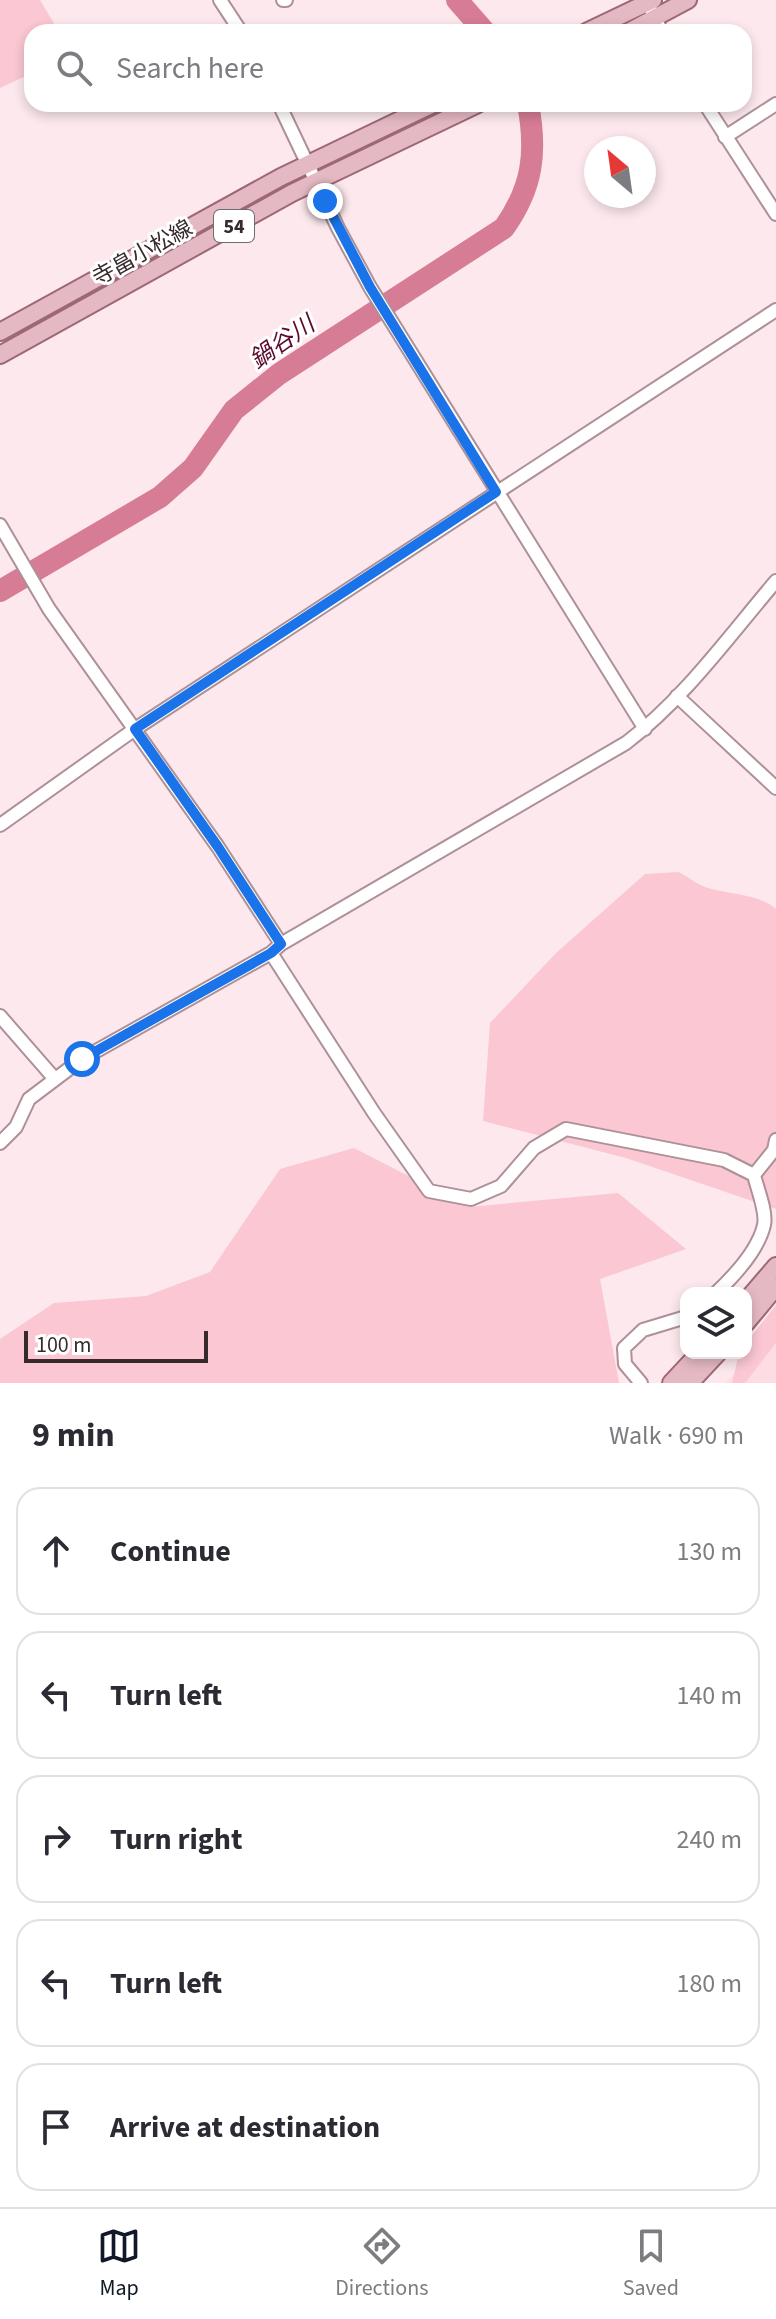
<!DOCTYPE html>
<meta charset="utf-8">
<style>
:root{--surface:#fff;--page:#f2f2f3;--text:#2b2b33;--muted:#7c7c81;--line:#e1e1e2;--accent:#111827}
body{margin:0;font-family:"Source Sans 3","Noto Sans JP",sans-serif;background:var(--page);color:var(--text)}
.controls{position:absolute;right:24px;bottom:24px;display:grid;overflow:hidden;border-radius:16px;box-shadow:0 4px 12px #0003}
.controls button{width:72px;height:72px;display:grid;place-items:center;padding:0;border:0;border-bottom:2px solid var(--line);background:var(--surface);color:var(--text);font:40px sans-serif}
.compass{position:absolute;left:584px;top:136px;width:72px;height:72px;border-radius:50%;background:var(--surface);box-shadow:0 4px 12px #0003;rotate:331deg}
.scale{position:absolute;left:24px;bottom:20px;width:184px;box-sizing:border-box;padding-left:8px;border:4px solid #362a2c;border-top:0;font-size:22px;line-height:28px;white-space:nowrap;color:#362a2c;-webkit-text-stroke:6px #fff;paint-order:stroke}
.stop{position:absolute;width:24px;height:24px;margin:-18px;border:6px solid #1a73e8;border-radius:50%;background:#fff}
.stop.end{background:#1a73e8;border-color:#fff;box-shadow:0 2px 8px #0008}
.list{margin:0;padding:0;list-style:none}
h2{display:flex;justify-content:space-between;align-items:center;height:104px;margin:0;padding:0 32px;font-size:34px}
h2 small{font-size:26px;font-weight:400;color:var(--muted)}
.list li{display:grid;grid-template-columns:52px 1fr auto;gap:24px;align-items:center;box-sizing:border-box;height:128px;margin:0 16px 16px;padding:0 16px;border:2px solid var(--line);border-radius:24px}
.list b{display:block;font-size:30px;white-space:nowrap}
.list em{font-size:26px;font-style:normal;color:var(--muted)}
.icon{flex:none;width:44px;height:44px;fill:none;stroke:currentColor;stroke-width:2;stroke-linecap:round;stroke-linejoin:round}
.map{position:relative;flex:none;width:776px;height:1383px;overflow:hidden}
.search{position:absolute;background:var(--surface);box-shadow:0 4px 12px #0003;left:24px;right:24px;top:24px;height:88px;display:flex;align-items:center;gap:20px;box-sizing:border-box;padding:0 28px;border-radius:24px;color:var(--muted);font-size:30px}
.sheet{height:824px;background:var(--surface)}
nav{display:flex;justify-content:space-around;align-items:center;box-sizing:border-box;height:112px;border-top:2px solid var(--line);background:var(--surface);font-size:22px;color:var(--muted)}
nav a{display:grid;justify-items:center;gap:4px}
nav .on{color:var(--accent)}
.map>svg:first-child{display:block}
.built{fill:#fedce3}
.green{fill:#fac7d3}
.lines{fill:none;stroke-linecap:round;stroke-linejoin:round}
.river{stroke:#d67c94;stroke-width:22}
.minor-casing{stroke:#ae9097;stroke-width:16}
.major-casing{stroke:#9d6875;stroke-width:20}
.minor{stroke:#fff;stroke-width:12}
.major{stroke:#e5b9c4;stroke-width:16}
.route{stroke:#1a73e8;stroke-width:10}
.labels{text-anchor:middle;stroke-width:6;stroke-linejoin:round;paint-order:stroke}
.shield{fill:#fff;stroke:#726a6b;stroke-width:2}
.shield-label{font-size:20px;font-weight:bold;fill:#362a2c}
.street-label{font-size:22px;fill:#362a2c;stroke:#fff}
.water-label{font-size:24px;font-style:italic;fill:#5d0a2c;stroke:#fff}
</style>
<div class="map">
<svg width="776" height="1383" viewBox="0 0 776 1383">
<rect width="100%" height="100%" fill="#fde9ed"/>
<path class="built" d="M 776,1321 L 776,1383 L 725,1383 L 757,1350 Z"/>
<path class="green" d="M 0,0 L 40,0 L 59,32 L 32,32 L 32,73 L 0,88 Z
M 679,872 C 688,877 698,885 708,888 C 730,895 757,893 776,909 L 776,1209 L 626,1158 L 483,1121 L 490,1023 L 556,953 L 645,874 Z
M 354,1148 L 469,1207 L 618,1193 L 686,1249 L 600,1279 L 619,1383 L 0,1383 L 0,1339 L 54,1303 L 146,1296 L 210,1272 L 280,1169 Z
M 776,1305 L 776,1343 L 745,1383 L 732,1383 L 739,1353 L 746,1353 L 746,1343 Z"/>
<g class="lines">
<path class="river" d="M 457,0 L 485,32
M 0,591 L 160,497 L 193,468 L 234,410 L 279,374 L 504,228 C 533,187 537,152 528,104"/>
<g class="minor-casing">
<path id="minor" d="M 220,0 L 241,32
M 283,0 L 286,0
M 651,10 L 662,32
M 279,104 L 338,228 L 370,287 L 645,729
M 705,104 L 776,214
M 725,137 L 776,104
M 0,525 L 49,609 L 218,847 L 281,944
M 677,696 L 776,788
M 0,825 L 135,729 L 776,310
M 271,953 L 374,1113 L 429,1191 L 471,1199 L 501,1186 L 534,1148 L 566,1129 L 724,1160 L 754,1175
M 0,1016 L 54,1078
M 0,1143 L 16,1127 L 29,1099 L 82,1059 L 271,953 L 281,944 L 626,743 C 684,699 729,636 776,581
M 754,1175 L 774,1150 L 776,1140
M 716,1293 C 734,1276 758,1251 764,1225 C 767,1212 757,1188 754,1175
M 641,1383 L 625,1364 L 624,1348 L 643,1330 L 686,1317"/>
</g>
<g class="major-casing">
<path id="major" d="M 586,32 L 653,0
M 628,32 L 688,0
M 0,332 L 281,177 L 433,104
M 0,355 L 292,193 L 478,104
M 746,1301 L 776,1266
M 746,1323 L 776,1287
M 671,1383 L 699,1353
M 690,1383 L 718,1353"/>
</g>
<use href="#minor" class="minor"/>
<use href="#major" class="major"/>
</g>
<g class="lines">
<path class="route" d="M 82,1059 L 271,953 L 281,944 L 218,847 L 135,729 L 496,492 L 370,287 L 325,201"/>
</g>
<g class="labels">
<rect class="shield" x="214" y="210" width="40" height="32" rx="6"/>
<g class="shield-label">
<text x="234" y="233">54</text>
</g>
<g class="street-label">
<text transform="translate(142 252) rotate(-29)" y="8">寺畠小松線</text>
</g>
<g class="water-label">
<text transform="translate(282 342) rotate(-35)" y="8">鍋谷川</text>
</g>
</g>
</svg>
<div class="controls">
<button><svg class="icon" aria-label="layers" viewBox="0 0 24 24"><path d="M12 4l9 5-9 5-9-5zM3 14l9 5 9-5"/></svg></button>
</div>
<svg class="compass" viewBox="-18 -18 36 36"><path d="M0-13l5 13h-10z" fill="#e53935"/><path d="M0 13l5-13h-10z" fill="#7c7c81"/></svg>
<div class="scale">100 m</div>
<div class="stop" style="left:82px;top:1059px"></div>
<div class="stop end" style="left:325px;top:201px"></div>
<div class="search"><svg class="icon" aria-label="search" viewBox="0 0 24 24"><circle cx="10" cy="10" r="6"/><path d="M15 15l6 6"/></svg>Search here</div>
</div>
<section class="sheet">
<h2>9 min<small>Walk · 690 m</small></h2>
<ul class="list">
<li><svg class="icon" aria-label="ahead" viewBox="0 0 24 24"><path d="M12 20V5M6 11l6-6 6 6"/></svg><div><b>Continue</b></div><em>130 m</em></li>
<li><svg class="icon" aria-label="left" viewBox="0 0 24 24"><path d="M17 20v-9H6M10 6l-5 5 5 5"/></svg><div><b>Turn left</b></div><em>140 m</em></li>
<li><svg class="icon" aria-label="right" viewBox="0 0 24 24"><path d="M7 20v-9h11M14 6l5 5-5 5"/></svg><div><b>Turn right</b></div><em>240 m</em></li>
<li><svg class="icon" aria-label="left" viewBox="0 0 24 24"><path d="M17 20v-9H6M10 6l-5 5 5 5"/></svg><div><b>Turn left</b></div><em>180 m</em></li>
<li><svg class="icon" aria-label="arrive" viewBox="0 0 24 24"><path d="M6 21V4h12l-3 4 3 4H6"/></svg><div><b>Arrive at destination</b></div></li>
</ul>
</section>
<nav>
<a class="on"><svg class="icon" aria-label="map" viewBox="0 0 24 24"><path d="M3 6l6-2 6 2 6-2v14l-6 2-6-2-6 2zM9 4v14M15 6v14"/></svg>Map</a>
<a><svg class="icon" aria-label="directions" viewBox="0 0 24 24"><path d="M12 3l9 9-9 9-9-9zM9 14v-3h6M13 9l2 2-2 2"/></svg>Directions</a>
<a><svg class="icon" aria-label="saved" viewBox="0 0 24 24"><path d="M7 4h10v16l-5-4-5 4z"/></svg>Saved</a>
</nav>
